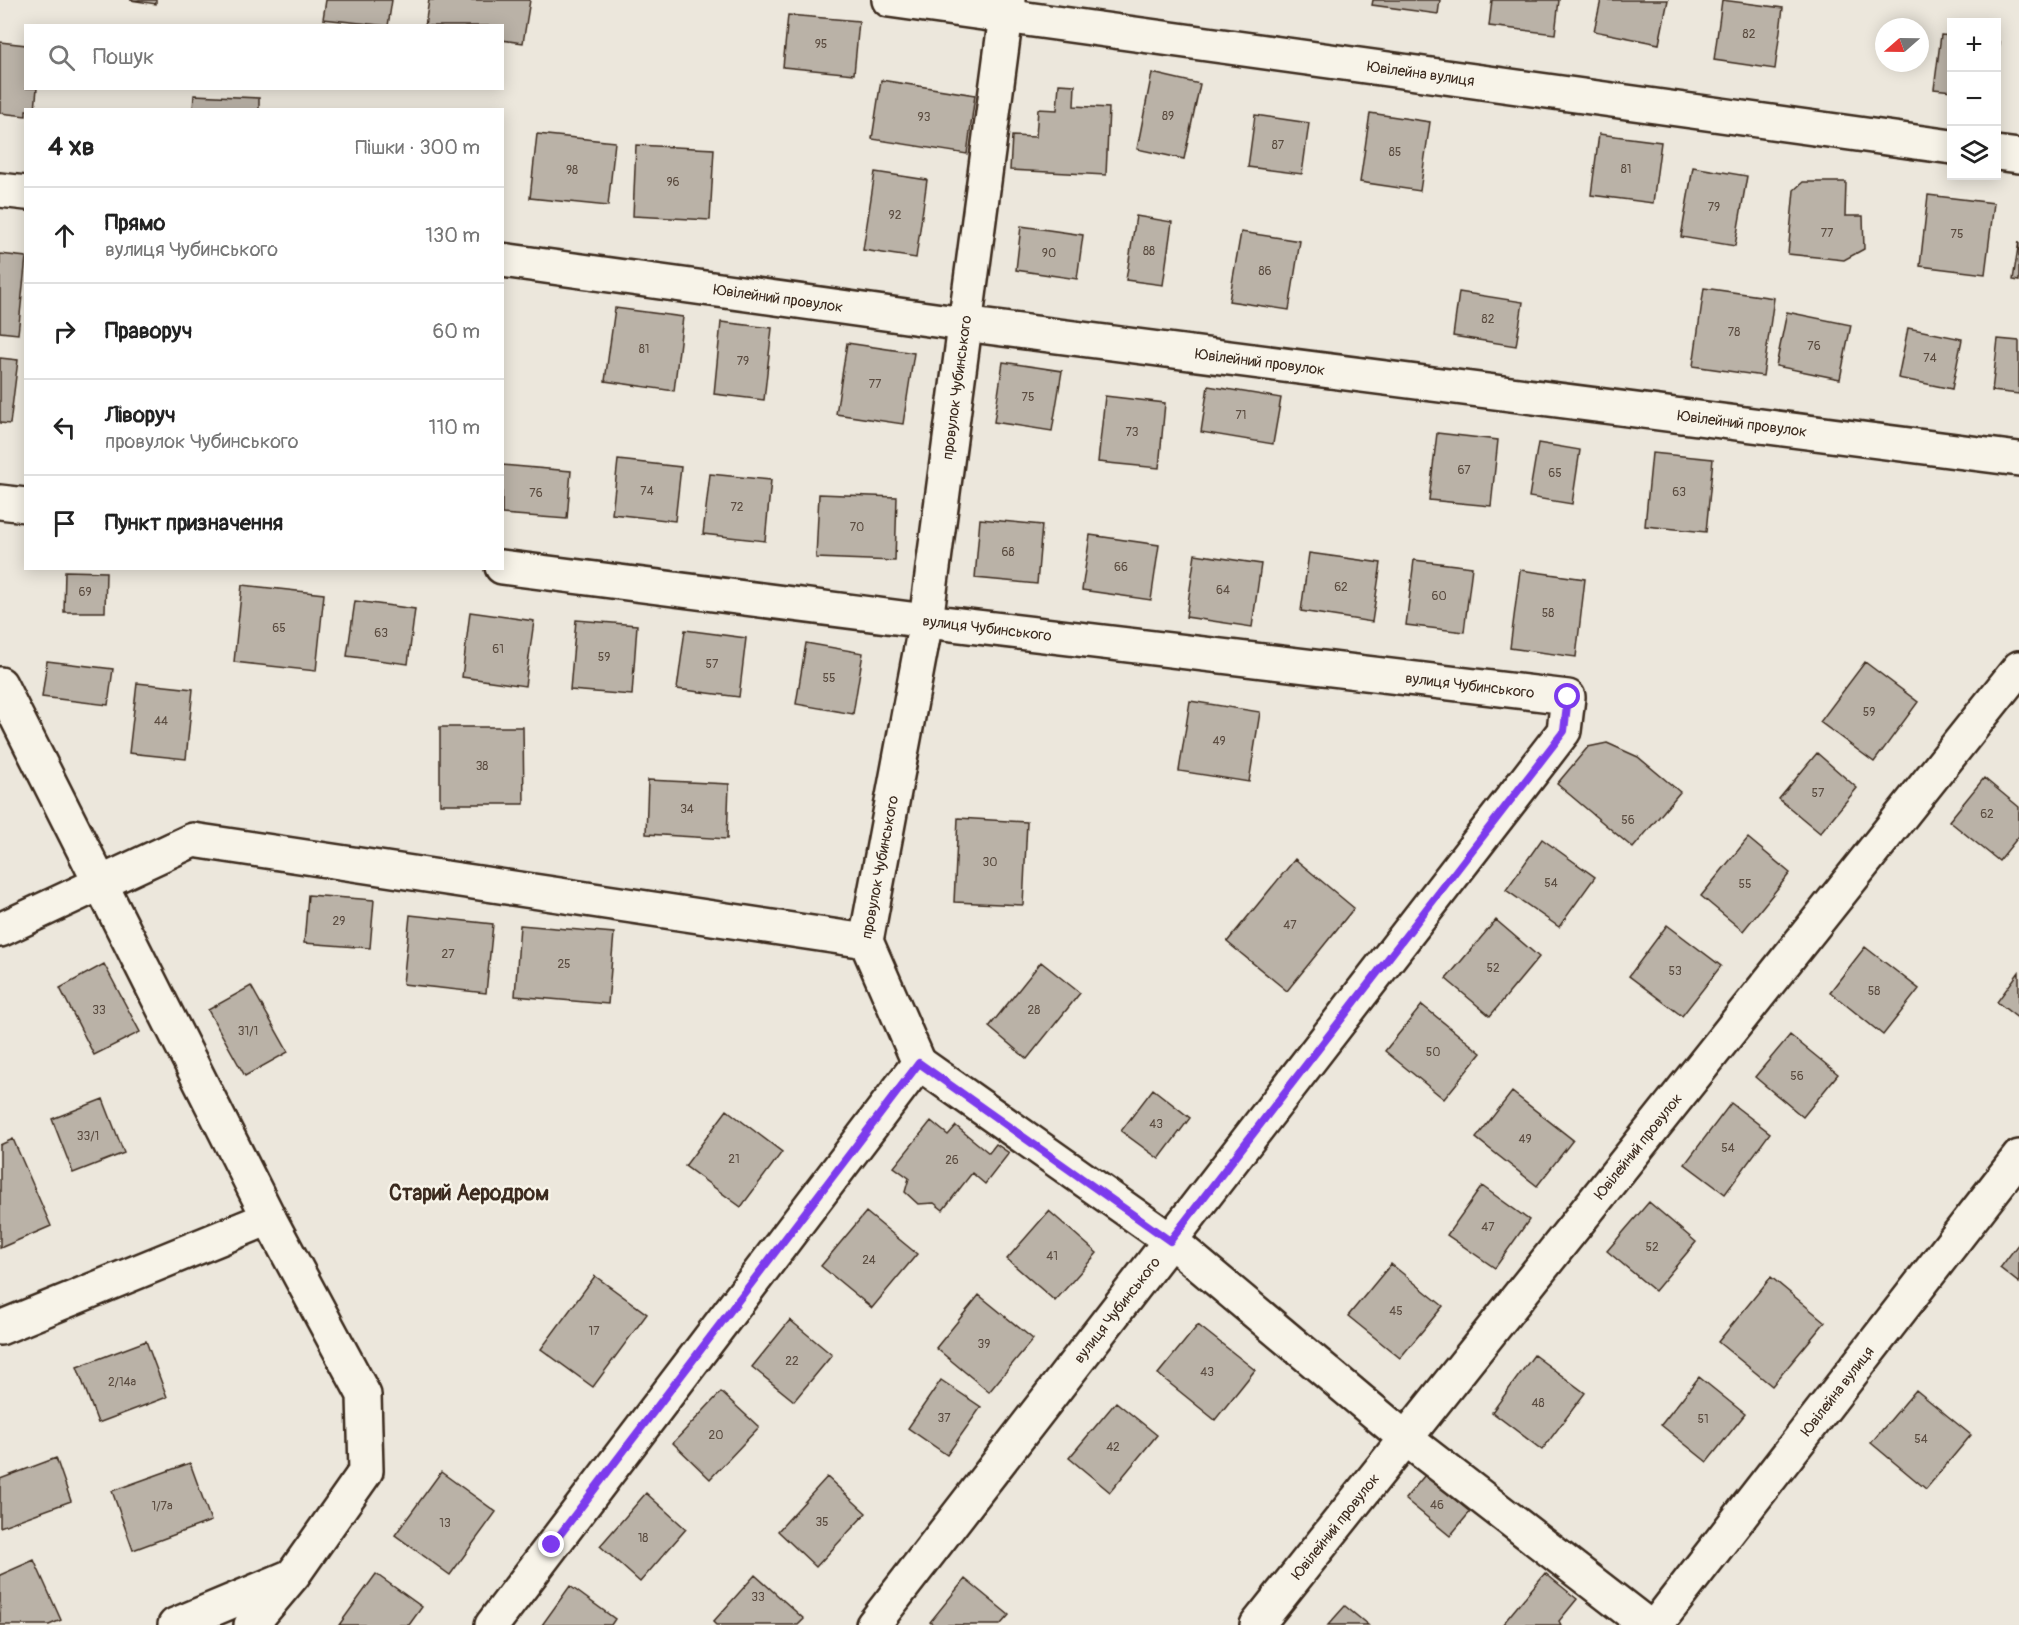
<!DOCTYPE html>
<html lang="uk">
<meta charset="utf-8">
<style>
:root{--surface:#fff;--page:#f6f6f6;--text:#222;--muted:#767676;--line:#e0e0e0}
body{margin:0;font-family:Pangolin,sans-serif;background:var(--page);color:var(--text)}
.controls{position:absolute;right:18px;top:18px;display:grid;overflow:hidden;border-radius:0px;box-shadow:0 3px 15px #0003}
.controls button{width:54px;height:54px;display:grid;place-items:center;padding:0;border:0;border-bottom:2px solid var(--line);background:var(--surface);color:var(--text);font:30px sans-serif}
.compass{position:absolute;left:1875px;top:18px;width:54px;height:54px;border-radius:50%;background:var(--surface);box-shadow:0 3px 15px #0003;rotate:250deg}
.stop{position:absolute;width:18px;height:18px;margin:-14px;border:4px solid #7c3aed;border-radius:50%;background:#fff}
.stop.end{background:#7c3aed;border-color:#fff;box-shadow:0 2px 6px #0008}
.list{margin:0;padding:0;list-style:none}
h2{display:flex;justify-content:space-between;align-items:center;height:78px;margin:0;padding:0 24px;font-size:26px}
h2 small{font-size:20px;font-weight:400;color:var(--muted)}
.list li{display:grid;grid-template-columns:39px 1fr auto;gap:18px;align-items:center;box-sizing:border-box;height:96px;padding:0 24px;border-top:2px solid var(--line)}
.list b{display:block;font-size:22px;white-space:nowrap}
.list p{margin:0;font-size:20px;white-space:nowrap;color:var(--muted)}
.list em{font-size:20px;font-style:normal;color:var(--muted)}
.icon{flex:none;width:33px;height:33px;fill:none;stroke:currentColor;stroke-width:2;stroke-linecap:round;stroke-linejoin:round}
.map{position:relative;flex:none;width:2019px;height:1625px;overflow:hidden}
.search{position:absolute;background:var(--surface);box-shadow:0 3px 15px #0003;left:24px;top:24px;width:480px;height:66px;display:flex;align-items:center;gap:15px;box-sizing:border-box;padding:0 21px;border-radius:0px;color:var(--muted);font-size:22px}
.panel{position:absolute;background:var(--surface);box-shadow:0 3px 15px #0003;left:24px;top:108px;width:480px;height:462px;border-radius:0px}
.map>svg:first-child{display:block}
.building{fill:#bab2a7;stroke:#3b2a1e;stroke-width:1.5}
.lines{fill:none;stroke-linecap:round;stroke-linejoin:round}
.minor-casing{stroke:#3b2a1e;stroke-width:38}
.minor{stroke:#f7f3e8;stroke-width:33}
.route{stroke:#7c3aed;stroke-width:8}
.labels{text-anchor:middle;stroke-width:5;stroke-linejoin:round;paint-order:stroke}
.number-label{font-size:12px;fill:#5b4c40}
.street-label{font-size:15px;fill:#3b2a1e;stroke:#f7f3e8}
.district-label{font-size:21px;font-weight:bold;fill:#3b2a1e;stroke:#f7f3e8}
</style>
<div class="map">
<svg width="2019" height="1625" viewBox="0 0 2019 1625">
<rect width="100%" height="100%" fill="#ece7dc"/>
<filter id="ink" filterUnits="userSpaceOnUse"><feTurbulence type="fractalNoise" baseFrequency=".0167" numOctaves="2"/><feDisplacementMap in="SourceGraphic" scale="12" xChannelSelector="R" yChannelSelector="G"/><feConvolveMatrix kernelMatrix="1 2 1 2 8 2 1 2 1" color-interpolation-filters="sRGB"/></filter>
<g filter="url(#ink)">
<path class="building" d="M 130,0 L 156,0 L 156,4 Z
M 326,0 L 392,0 L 388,26 L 323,19 Z
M 429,0 L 530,0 L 523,43 L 502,40 L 502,26 L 425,26 Z
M 1373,0 L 1440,0 L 1438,14 L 1372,5 Z
M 1492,0 L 1559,0 L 1555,34 L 1489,26 Z
M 1601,0 L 1668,0 L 1659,44 L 1594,31 Z
M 1722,0 L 1783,8 L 1775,69 L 1714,60 Z
M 788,15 L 859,21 L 854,74 L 783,67 Z
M 1941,35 L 1952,36 L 1952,91 L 1934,89 Z
M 0,42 L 26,45 L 26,88 L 37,88 L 35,110 L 26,110 L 26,116 L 0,113 Z
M 1996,42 L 2000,42 L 1996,74 Z
M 1152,73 L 1200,84 L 1184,159 L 1137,149 Z
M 881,80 L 975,95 L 967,154 L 872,139 Z
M 1059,84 L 1075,85 L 1074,106 L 1109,108 L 1106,175 L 1010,170 L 1012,136 L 1036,137 L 1038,109 L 1057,110 Z
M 194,95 L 259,98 L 259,110 L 193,110 Z
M 1370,113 L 1430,122 L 1420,191 L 1360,182 Z
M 1255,115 L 1309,123 L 1302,174 L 1248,167 Z
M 537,134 L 615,142 L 608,206 L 530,198 Z
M 1599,134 L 1661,142 L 1653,203 L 1591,195 Z
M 636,145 L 714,149 L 710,220 L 633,216 Z
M 1693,167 L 1747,176 L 1735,246 L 1681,237 Z
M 875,172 L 927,180 L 916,258 L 863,250 Z
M 1803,182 L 1846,182 L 1845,216 L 1863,216 L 1864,249 L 1844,260 L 1788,254 L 1794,190 Z
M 1928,195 L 1994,203 L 1985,274 L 1920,266 Z
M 1136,216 L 1172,222 L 1163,285 L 1126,280 Z
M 1021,226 L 1083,235 L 1077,279 L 1016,270 Z
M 1241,232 L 1300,241 L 1289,310 L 1229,301 Z
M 2019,241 L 2019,281 L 2013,280 Z
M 0,254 L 26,257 L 18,334 L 0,332 Z
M 1704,288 L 1774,298 L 1763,376 L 1693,366 Z
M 1459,292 L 1523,302 L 1516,346 L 1453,336 Z
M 615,308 L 683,317 L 674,391 L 605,381 Z
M 1787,312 L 1851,325 L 1840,379 L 1776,366 Z
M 721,322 L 772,328 L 764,400 L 714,394 Z
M 1908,328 L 1962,339 L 1952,389 L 1898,378 Z
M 1998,339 L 2019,341 L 2019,394 L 1992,391 Z
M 847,343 L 914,353 L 903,424 L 836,414 Z
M 0,358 L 18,360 L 10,424 L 0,423 Z
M 1003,362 L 1062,371 L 1052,431 L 994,422 Z
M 1208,386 L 1281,398 L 1273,444 L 1201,432 Z
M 1105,396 L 1165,403 L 1159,468 L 1098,462 Z
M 1437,433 L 1498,440 L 1491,506 L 1429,500 Z
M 1538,443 L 1580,450 L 1572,504 L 1529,497 Z
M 1652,453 L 1713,459 L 1706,532 L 1645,526 Z
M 618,460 L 681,467 L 675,521 L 612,514 Z
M 502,465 L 571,471 L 567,519 L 502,514 Z
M 710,474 L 771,480 L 765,541 L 703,534 Z
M 819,494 L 897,497 L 895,561 L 816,558 Z
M 980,519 L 1042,525 L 1037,584 L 975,578 Z
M 1090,535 L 1159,545 L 1151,600 L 1082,590 Z
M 1309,553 L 1381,563 L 1372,622 L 1301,611 Z
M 1195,554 L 1261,564 L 1252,627 L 1186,617 Z
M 1414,560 L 1472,567 L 1464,632 L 1406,625 Z
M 1520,570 L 1585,579 L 1576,657 L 1510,648 Z
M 65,571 L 106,572 L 105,612 L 64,612 Z
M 242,585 L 324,594 L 316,671 L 234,662 Z
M 355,601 L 415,609 L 408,664 L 347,656 Z
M 470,612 L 534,621 L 525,686 L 462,677 Z
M 576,620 L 637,625 L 632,695 L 570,690 Z
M 685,630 L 746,638 L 739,697 L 677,689 Z
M 806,643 L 863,653 L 853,714 L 796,704 Z
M 47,661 L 113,669 L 108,705 L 42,697 Z
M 1865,662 L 1918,702 L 1874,762 L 1820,722 Z
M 137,683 L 193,689 L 186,759 L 129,753 Z
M 1190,701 L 1260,712 L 1249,782 L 1179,771 Z
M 440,727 L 523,727 L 524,804 L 440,804 Z
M 1607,743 L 1638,757 L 1680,792 L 1633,848 L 1557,784 L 1588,747 Z
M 1817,753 L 1857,788 L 1820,833 L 1779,799 Z
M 1984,778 L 2019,807 L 2019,836 L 1999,861 L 1949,821 Z
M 648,780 L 729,784 L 727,839 L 646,834 Z
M 958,818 L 1027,822 L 1023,905 L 954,902 Z
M 1748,838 L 1790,873 L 1743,931 L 1701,896 Z
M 1542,839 L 1595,877 L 1559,927 L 1506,890 Z
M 1295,859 L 1354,908 L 1287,991 L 1227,942 Z
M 308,895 L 374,900 L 370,948 L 304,943 Z
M 410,915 L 493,924 L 486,993 L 403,984 Z
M 1496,920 L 1539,957 L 1490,1016 L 1446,979 Z
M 520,925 L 614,933 L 608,1004 L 515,996 Z
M 1667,925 L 1721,966 L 1682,1016 L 1629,976 Z
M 1865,947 L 1919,989 L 1883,1035 L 1830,992 Z
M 1041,962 L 1080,993 L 1027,1059 L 989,1027 Z
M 104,964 L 140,1032 L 94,1055 L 60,988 Z
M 2019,972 L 2019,1019 L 1997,1002 Z
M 251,986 L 288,1052 L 245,1076 L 208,1010 Z
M 1422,1005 L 1481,1053 L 1444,1099 L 1385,1051 Z
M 1790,1035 L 1838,1074 L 1803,1117 L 1755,1077 Z
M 1153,1089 L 1190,1118 L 1159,1159 L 1121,1131 Z
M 1512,1092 L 1573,1140 L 1537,1186 L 1476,1138 Z
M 103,1099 L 124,1153 L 73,1173 L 52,1119 Z
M 1731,1103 L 1770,1133 L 1725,1194 L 1685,1164 Z
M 727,1110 L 782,1152 L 741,1207 L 685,1166 Z
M 931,1121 L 948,1135 L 956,1126 L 989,1153 L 996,1144 L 1009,1153 L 985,1184 L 972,1173 L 943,1210 L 934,1203 L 918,1204 L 905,1192 L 909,1178 L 894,1167 Z
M 13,1139 L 51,1226 L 0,1248 L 0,1145 Z
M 1482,1186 L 1529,1220 L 1495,1268 L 1447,1235 Z
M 1649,1202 L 1696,1242 L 1655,1291 L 1607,1251 Z
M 1049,1211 L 1097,1253 L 1055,1301 L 1007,1259 Z
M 866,1212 L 917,1254 L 872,1308 L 821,1266 Z
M 2019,1243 L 2019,1283 L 2000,1268 Z
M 1391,1264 L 1443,1306 L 1400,1358 L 1348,1316 Z
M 595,1276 L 647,1314 L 593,1387 L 541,1349 Z
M 1771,1277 L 1825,1322 L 1772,1386 L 1718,1342 Z
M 979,1295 L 1033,1339 L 989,1392 L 936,1348 Z
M 790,1320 L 832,1355 L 794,1401 L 752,1367 Z
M 1198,1325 L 1255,1370 L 1215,1420 L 1158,1374 Z
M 146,1341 L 167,1397 L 98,1423 L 77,1367 Z
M 1534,1355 L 1585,1393 L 1542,1450 L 1492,1412 Z
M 1699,1377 L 1745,1414 L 1707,1462 L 1661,1425 Z
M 941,1380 L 981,1407 L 947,1455 L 908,1428 Z
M 1916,1390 L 1971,1435 L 1926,1489 L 1871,1443 Z
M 721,1392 L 759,1427 L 710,1479 L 673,1443 Z
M 1116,1402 L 1157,1435 L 1110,1492 L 1069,1458 Z
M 56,1458 L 71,1501 L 0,1527 L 0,1479 Z
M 190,1463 L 211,1521 L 133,1550 L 112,1491 Z
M 441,1472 L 496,1512 L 450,1575 L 395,1535 Z
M 1425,1475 L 1470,1512 L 1450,1536 L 1405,1499 Z
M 827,1477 L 866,1513 L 816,1567 L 778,1531 Z
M 646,1493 L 686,1529 L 640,1582 L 600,1546 Z
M 34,1560 L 61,1620 L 49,1625 L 0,1625 L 0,1575 Z
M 1545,1573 L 1577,1599 L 1559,1621 L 1561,1625 L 1502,1625 Z
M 376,1574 L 422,1607 L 409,1625 L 339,1625 Z
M 755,1575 L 804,1619 L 798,1625 L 716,1625 L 713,1622 Z
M 965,1579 L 1009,1615 L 1000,1625 L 934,1625 L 930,1622 Z
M 570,1586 L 615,1619 L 611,1625 L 542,1625 Z
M 1345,1606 L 1368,1625 L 1328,1625 Z"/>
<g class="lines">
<g class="minor-casing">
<g id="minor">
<path id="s1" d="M 889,0 L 1952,147"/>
<path d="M 1996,153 L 2019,156"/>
<path d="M 0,190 L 26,193"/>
<path id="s2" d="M 502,260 L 964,324 L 2019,459"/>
<path d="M 0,502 L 26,505"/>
<path id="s3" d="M 502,567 L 926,621 L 1568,697 L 1564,731 L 873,1625"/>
<path d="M 0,684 L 269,1218 L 0,1328"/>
<path d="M 0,930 L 193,840 L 866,941"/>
<path d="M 919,1063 L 1171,1241 L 1405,1438 L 1647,1625"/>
<path d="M 175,1625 L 287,1578"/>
<path d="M 251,1625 L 293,1575 L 366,1471 L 364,1395 L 269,1218"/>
<path id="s4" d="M 492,1625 L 919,1063 L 866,941 L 926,621 L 1008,0"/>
<path id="s5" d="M 1257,1625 L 2019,668"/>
<path id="s6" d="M 1656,1625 L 2019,1157"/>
</g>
</g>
<use href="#minor" class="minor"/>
</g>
</g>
<g class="lines" filter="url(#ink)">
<path class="route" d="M 552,1545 L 919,1063 L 1170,1241 L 1564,731 L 1568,697"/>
</g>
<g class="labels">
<g class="number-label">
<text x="1749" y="38">82</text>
<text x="821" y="48">95</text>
<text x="1168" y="120">89</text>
<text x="924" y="121">93</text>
<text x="1278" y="149">87</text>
<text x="1395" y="156">85</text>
<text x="1626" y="173">81</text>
<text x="572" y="174">98</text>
<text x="673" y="186">96</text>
<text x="1714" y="211">79</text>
<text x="895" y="219">92</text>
<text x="1827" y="237">77</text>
<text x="1957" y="238">75</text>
<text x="1149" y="255">88</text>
<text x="1049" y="257">90</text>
<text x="1265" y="275">86</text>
<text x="1488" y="323">82</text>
<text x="1734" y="336">78</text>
<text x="1814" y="350">76</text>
<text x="644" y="353">81</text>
<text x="1930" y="362">74</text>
<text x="743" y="365">79</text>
<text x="875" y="388">77</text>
<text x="1028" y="401">75</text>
<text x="1241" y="419">71</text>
<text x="1132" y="436">73</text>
<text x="1464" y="474">67</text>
<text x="1555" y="477">65</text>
<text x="647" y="495">74</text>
<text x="1679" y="496">63</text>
<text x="536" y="497">76</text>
<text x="737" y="511">72</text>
<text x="857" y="531">70</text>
<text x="1008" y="556">68</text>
<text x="1121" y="571">66</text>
<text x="1341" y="591">62</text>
<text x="1223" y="594">64</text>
<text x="85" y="596">69</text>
<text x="1439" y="600">60</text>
<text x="1548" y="617">58</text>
<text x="279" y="632">65</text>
<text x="381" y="637">63</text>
<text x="498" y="653">61</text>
<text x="604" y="661">59</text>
<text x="712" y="668">57</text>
<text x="829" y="682">55</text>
<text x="1869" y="716">59</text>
<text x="161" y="725">44</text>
<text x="1219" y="745">49</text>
<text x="482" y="770">38</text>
<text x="1818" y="797">57</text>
<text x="687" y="813">34</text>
<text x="1987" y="818">62</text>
<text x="1628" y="824">56</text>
<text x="990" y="866">30</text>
<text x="1551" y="887">54</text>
<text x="1745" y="888">55</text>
<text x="339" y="925">29</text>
<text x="1290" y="929">47</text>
<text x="448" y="958">27</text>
<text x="564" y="968">25</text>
<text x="1493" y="972">52</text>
<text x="1675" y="975">53</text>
<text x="1874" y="995">58</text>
<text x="99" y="1014">33</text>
<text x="1034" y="1014">28</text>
<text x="248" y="1035">31/1</text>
<text x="1433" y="1056">50</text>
<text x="1797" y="1080">56</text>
<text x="1156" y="1128">43</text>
<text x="88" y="1140">33/1</text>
<text x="1525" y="1143">49</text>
<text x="1728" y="1152">54</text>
<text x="734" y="1163">21</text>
<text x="952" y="1164">26</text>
<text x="1488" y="1231">47</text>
<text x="1652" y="1251">52</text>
<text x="1052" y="1260">41</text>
<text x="869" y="1264">24</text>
<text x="1396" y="1315">45</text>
<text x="594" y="1335">17</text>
<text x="984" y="1348">39</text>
<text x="792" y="1365">22</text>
<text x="1207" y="1376">43</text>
<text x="122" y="1386">2/14а</text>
<text x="1538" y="1407">48</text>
<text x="944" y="1422">37</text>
<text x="1703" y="1423">51</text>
<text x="716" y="1439">20</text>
<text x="1921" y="1443">54</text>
<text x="1113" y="1451">42</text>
<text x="1437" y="1509">46</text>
<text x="162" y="1510">1/7а</text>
<text x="822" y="1526">35</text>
<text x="445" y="1527">13</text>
<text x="643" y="1542">18</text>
<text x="758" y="1601">33</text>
</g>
<g class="street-label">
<text dy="5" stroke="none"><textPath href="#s1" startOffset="537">Ювілейна вулиця</textPath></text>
<text dy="5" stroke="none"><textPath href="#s2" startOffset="279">Ювілейний провулок</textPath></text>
<text dy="5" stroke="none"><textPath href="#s2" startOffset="765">Ювілейний провулок</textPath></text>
<text dy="5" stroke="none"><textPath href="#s4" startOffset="1400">провулок Чубинського</textPath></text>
<text dy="5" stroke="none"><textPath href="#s2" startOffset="1251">Ювілейний провулок</textPath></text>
<text dy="5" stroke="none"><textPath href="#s3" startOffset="489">вулиця Чубинського</textPath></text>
<text dy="5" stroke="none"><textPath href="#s3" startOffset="975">вулиця Чубинського</textPath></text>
<text dy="5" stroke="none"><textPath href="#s4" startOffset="914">провулок Чубинського</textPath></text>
<text dy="5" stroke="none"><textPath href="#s5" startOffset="612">Ювілейний провулок</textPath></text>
<text transform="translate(1117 1310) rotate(-52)" y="5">вулиця Чубинського</text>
<text dy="5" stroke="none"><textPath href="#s6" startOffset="296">Ювілейна вулиця</textPath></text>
<text dy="5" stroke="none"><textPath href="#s5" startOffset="126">Ювілейний провулок</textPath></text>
</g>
<g class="district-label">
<text x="469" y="1200">Старий Аеродром</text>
</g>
</g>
</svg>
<div class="controls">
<button>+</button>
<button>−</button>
<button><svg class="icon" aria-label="layers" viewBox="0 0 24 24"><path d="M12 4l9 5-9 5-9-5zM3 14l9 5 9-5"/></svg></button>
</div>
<svg class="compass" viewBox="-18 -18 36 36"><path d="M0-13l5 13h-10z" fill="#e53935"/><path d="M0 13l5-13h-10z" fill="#767676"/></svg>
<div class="stop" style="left:1568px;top:697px"></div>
<div class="stop end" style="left:552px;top:1545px"></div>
<div class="search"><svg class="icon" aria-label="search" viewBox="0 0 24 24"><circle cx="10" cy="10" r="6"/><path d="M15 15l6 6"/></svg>Пошук</div>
<section class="panel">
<h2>4 хв<small>Пішки · 300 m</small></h2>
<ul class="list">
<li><svg class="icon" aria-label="ahead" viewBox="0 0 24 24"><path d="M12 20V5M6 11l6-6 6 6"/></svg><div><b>Прямо</b><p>вулиця Чубинського</p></div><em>130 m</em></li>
<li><svg class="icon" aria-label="right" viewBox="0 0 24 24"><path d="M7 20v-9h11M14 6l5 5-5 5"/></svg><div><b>Праворуч</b></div><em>60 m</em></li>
<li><svg class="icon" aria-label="left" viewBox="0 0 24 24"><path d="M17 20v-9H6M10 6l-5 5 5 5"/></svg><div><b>Ліворуч</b><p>провулок Чубинського</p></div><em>110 m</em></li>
<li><svg class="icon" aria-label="arrive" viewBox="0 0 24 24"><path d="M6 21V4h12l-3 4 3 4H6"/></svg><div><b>Пункт призначення</b></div></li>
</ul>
</section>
</div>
